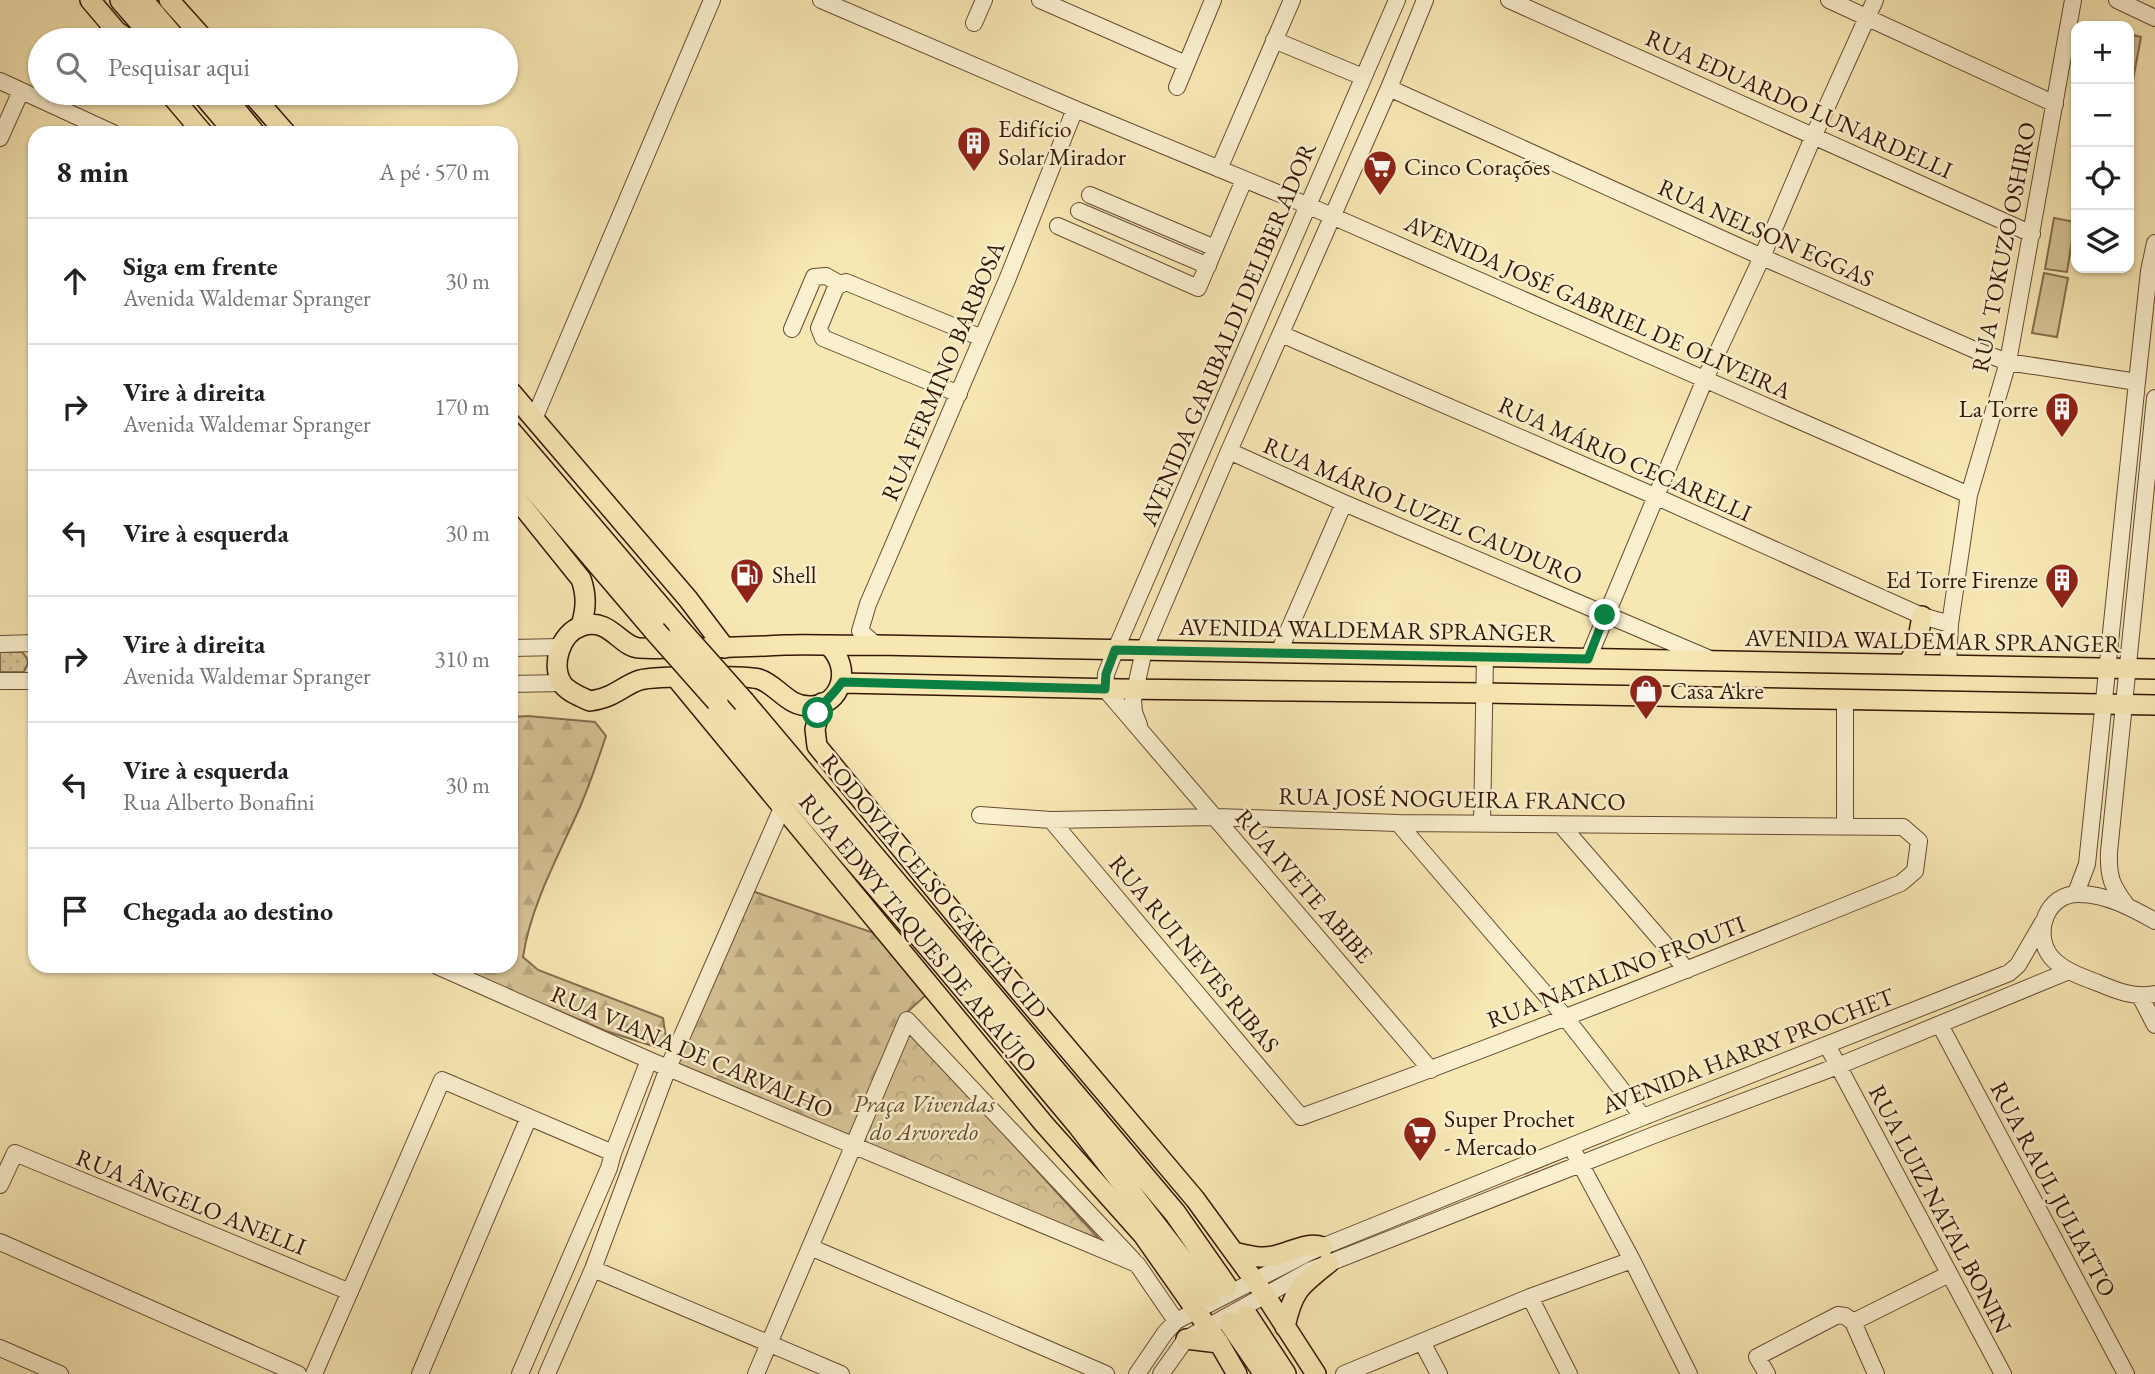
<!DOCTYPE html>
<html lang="pt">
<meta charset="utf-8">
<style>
:root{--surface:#fff;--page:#f6f6f6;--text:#202124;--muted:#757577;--line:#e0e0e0}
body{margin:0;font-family:"EB Garamond",serif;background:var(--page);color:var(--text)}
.controls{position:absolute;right:21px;top:21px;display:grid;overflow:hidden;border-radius:14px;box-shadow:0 2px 5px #0004}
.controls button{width:63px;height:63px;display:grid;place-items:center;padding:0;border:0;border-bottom:2px solid var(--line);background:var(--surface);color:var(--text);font:35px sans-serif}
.stop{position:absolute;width:21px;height:21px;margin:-16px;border:5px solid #0b8043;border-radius:50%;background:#fff}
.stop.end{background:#0b8043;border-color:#fff;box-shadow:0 2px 7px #0008}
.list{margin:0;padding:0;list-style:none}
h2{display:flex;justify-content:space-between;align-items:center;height:91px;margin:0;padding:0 28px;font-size:30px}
h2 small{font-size:23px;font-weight:400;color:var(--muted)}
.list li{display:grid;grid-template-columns:46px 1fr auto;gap:21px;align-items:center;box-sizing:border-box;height:126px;padding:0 28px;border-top:2px solid var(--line)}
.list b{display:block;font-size:26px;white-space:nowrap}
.list p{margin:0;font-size:23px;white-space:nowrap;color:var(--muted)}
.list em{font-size:23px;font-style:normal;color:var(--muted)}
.icon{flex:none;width:38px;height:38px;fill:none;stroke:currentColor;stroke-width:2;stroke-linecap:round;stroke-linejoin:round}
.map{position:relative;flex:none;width:2155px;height:1374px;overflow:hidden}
.search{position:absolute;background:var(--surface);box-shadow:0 2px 5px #0004;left:28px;top:28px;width:490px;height:77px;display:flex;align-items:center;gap:18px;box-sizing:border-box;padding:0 24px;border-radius:38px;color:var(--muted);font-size:26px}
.panel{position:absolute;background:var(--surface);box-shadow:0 2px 5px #0004;left:28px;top:126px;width:490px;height:847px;border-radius:21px}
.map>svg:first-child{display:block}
.grass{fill:url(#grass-dots);stroke:#866c4e;stroke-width:2}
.forest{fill:url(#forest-firs);stroke:#866c4e;stroke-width:2}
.park{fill:url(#park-crowns);stroke:#866c4e;stroke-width:2}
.pitch{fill:#d6c396;stroke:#866c4e;stroke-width:2}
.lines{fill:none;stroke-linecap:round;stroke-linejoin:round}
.minor-casing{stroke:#664a31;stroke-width:18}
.major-casing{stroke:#351606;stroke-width:22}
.highway-casing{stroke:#351606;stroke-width:24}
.minor{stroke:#faefce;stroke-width:16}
.major{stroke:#f7e7b3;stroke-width:19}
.highway{stroke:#f7e7b3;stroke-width:21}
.highway-bridge-casing{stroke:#351606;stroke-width:24;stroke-linecap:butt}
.highway-bridge{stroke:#f7e7b3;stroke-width:21}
.route{stroke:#0b8043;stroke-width:9}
.labels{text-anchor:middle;stroke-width:5;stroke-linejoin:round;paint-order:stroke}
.street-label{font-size:24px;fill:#351606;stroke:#faefce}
.poi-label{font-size:24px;fill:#351606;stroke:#faefce;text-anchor:start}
.park-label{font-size:24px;font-style:italic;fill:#654a31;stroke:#faefce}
</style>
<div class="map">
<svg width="2155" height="1374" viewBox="0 0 2155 1374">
<defs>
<pattern id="grass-dots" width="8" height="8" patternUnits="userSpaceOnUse" patternTransform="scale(1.75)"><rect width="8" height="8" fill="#d6c396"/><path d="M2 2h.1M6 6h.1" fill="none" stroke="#b8a780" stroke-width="1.8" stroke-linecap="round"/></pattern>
<pattern id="forest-firs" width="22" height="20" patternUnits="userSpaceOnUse" patternTransform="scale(1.75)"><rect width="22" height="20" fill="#d6c396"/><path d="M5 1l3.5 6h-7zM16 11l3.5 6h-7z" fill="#b8a780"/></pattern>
<pattern id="park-crowns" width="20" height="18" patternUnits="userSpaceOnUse" patternTransform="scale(1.75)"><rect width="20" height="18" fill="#d6c396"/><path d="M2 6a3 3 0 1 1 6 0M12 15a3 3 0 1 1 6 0" fill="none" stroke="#b8a780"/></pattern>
</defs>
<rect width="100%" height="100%" fill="#f7e7b3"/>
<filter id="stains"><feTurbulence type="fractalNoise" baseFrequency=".00286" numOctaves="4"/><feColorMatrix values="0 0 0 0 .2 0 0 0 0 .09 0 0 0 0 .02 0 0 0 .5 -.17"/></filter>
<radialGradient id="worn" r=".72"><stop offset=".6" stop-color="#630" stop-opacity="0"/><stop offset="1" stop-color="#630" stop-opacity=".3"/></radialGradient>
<path class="grass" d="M 0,652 L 22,652 L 27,658 L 28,663 L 24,672 L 0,672 Z"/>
<path class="forest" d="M 528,716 L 595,722 L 606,736 C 598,760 590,784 580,807 C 559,855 531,904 523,957 L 538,970 L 663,1018 L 666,1038 L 659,1048 L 606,1031 L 453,966 L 511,966 L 511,717 Z
M 752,891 L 874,933 L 926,995 L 904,1015 L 849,1140 L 676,1066 Z"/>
<path class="park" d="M 909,1029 L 1099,1239 L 859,1145 Z"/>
<path class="pitch" d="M 2129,34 L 2141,37 L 2133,80 L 2129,80 Z
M 2054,218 L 2075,222 L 2067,272 L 2045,269 Z
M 2044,273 L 2068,278 L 2057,337 L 2032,333 Z"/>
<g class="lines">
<g class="minor-casing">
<path id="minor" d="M 821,0 L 1075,109 L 1309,206 L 1969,495
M 1040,0 L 1186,64
M 1397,0 L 1115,651 L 1106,674 L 1105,689 L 1431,1070
M 1509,0 L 2032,234
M 1829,0 L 2055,104
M 2117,0 L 2155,18
M 974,23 L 984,0
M 1274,40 L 1363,77
M 0,81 L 113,133
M 1177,87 L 1213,0
M 1389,88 L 1762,257 L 1975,350 L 2008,362 L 2137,382
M 0,138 L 21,91
M 1219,169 L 1292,0
M 1090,195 L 1215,248
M 1079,211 L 1208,266
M 1058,226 L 1198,288 L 1244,180
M 792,329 L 814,277 L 826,276 L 840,284
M 1281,334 L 1657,497 L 1922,616 L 1950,624
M 959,394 L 823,338 L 819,328 L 836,287 L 846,282 L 982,338
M 534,419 L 712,0
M 1229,451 L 1344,503 L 1708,658
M 0,644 L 35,643
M 876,645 L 860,631 L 868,604 L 1007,280 L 1075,109
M 511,648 L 561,647
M 1279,652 L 1344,503
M 1588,659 L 1705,379 L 1762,257 L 1814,135 L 1875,0
M 1948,666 L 1950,624 L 1969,495 L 2008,362 L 2073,0
M 0,681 L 35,681
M 511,684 L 562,683
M 1139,725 L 1134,712 L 1133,700 L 1144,650 L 1229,451 L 1389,88 L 1425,0
M 980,815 L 1051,820 L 1215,817 L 1398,823 L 1903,827 L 1919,841 L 1915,871 L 1901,883 C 1702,964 1503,1044 1301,1117 L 1051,820
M 1398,823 L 1565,1017 L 1643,1117
M 1482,824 L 1485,656
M 1561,825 L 1687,970
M 1845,826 L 1845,700
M 2076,893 L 2087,864 L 2137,382 L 2149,271 L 2155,243
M 2127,906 C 2112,886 2108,878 2109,852 L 2155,398
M 2155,921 C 2132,908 2106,894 2079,894 C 2047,893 2032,933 2051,957 C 2062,970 2082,977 2098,983 C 2117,991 2134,998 2155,994
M 437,966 L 649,1060 L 1137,1264 L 1176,1321
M 2140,996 L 2155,1025
M 1940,1025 L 2126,1374
M 1827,1045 L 2003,1374
M 1575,1154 L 1632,1260 L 1689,1374
M 0,1185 L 15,1153 L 350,1292
M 0,1242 L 298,1374
M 810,1247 L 1106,1374
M 593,1269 L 841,1374
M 1530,1297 L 1569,1374
M 1853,1322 L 1949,1274
M 1422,1342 L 1439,1374
M 0,1348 L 60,1374
M 314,1374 L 442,1080 L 613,1153
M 420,1374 L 529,1117
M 520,1374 L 609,1168 L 613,1153 L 649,1060
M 547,1374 L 593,1269 L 668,1068 L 782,808
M 756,1374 L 907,1020 L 1133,1260
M 1137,1374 L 1165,1333 L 1176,1321 L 1312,1251 L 1643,1117 L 2009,973 L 2018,965 L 2043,922
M 1161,1374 L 1186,1339 L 1309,1271 L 1654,1135 L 1838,1066 L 2069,971
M 1344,1374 L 1530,1297 L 1632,1260
M 1767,1374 L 1757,1357 L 1838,1315 L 1845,1316 L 1853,1322 L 1876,1374"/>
</g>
<g class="major-casing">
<path id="major" d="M 90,0 L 124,40
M 169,0 L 205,40
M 169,93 L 203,133
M 251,93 L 286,133
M 511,392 L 688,599 L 725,648
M 511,492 L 581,579 C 587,596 586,609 581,626
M 829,646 C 852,668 842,705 811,706 C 787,707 778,685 759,679 C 746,675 653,676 640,680 C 627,684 618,693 606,697 C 601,699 596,700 590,701 C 581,697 570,693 563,685 C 550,666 560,633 582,626 C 610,617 620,647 639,648 C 652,649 665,648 677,648 C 713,648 749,647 785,645 C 815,644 846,646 876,645 L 2155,669
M 1908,663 L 1916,650 L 1922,616
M 676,678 L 1044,1124 L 1143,1235 L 1219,1343 L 1237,1374
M 842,683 L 1120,689 L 1484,693 L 2155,705
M 822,703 L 815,729 L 817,746 L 971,934 L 1195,1199 L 1265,1295 L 1316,1374
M 1234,1252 C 1247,1255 1260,1259 1273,1256 C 1290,1253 1306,1241 1323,1247
M 1285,1327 C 1293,1290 1300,1286 1329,1263
M 1186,1339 L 1219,1343"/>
</g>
<g class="highway-casing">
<path id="highway" d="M 121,0 L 156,40
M 142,0 L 176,40
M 119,34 L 127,40
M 202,93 L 236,133
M 231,105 L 254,133
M 511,432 L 680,630
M 511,462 L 655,631
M 717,701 L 940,960 L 1079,1126 L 1210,1296
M 744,702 L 1175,1213 L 1226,1286
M 1247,1316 L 1285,1374
M 1230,1323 L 1265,1374"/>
</g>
<use href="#minor" class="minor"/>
<use href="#major" class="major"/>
<use href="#highway" class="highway"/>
<g class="highway-bridge-casing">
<path id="highway-bridge" d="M 680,630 L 744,702
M 655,631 L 717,701"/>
</g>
<use href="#highway-bridge" class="highway-bridge"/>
</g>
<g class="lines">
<path class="route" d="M 818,713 C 824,701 834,694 842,682 L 1105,689 L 1106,674 L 1115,650 L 1588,659 L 1605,615"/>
</g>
<defs>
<g id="building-pin" transform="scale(1.75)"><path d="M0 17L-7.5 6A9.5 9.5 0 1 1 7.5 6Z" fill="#8f2418" stroke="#faefce"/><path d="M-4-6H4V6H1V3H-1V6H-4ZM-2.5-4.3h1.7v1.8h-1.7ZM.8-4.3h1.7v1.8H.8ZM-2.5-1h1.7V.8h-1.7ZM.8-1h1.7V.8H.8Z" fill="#fff"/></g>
<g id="supermarket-pin" transform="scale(1.75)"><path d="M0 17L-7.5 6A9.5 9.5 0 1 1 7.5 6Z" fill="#8f2418" stroke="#faefce"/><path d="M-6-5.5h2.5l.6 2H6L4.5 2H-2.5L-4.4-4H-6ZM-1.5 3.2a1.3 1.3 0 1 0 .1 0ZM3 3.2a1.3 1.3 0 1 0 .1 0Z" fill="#fff"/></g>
<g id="fuel-pin" transform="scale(1.75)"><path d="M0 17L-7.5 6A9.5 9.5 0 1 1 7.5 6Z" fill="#8f2418" stroke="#faefce"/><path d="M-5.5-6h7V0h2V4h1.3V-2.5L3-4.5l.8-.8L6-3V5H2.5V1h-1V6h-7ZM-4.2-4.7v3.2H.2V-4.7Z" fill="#fff"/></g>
<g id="shop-pin" transform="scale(1.75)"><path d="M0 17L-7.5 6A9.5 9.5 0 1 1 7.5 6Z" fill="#8f2418" stroke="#faefce"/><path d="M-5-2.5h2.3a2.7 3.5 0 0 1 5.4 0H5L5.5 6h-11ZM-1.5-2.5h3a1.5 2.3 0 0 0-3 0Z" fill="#fff"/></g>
</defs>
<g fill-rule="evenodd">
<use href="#building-pin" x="974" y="143"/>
<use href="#supermarket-pin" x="1380" y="167"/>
<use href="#building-pin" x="2062" y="409"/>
<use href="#fuel-pin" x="747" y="575"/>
<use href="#building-pin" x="2062" y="580"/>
<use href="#shop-pin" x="1646" y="691"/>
<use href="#supermarket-pin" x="1420" y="1133"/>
</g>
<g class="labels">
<g class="street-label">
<text transform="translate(1799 104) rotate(24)" y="8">RUA EDUARDO LUNARDELLI</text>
<text transform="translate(1766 233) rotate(24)" y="8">RUA NELSON EGGAS</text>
<text transform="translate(2004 247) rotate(-79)" y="8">RUA TOKUZO OSHIRO</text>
<text transform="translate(1598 307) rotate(24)" y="8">AVENIDA JOSÉ GABRIEL DE OLIVEIRA</text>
<text transform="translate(1228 334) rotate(-67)" y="8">AVENIDA GARIBALDI DELIBERADOR</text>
<text transform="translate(943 371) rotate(-67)" y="8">RUA FERMINO BARBOSA</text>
<text transform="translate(1625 459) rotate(24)" y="8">RUA MÁRIO CECARELLI</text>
<text transform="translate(1423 511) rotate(23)" y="8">RUA MÁRIO LUZEL CAUDURO</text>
<text transform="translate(1367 630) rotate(1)" y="8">AVENIDA WALDEMAR SPRANGER</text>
<text transform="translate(1933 641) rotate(1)" y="8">AVENIDA WALDEMAR SPRANGER</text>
<text transform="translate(1452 799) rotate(1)" y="8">RUA JOSÉ NOGUEIRA FRANCO</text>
<text transform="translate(934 886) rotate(50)" y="8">RODOVIA CELSO GARCIA CID</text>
<text transform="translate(1304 886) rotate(49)" y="8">RUA IVETE ABIBE</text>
<text transform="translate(918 933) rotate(50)" y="8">RUA EDWY TAQUES DE ARAÚJO</text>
<text transform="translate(1194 954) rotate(50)" y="8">RUA RUI NEVES RIBAS</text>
<text transform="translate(1616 972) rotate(-21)" y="8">RUA NATALINO FROUTI</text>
<text transform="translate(1748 1051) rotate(-21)" y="8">AVENIDA HARRY PROCHET</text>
<text transform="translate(692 1052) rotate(23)" y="8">RUA VIANA DE CARVALHO</text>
<text transform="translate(2053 1189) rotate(62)" y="8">RUA RAUL JULIATTO</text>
<text transform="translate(191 1202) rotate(22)" y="8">RUA ÂNGELO ANELLI</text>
<text transform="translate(1940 1209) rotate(62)" y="8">RUA LUIZ NATAL BONIN</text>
</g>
<g class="poi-label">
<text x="998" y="137">Edifício<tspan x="998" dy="28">Solar Mirador</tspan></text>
<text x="1404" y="175">Cinco Corações</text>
<text x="2038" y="417" text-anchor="end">La Torre</text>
<text x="772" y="583">Shell</text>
<text x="2038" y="588" text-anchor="end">Ed Torre Firenze</text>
<text x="1670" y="699">Casa Akre</text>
<text x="1444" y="1127">Super Prochet<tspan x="1444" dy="28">- Mercado</tspan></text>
</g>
<g class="park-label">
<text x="924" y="1112">Praça Vivendas<tspan x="924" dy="28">do Arvoredo</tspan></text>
</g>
</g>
<rect width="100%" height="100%" filter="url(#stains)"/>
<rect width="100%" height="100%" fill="url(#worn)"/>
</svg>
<div class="controls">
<button>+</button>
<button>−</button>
<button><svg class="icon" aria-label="locate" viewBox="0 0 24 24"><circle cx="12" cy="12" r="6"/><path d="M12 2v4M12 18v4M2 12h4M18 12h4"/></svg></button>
<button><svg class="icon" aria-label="layers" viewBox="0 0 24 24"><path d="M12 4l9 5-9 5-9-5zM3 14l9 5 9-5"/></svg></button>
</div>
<div class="stop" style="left:818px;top:713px"></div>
<div class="stop end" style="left:1605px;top:615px"></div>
<div class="search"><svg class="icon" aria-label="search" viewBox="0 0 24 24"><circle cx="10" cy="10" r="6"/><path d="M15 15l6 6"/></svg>Pesquisar aqui</div>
<section class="panel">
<h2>8 min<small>A pé · 570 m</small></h2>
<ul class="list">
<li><svg class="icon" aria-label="ahead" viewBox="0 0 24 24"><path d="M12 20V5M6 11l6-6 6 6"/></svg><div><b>Siga em frente</b><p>Avenida Waldemar Spranger</p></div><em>30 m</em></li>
<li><svg class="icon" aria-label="right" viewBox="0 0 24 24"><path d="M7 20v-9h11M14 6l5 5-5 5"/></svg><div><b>Vire à direita</b><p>Avenida Waldemar Spranger</p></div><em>170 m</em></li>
<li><svg class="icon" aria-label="left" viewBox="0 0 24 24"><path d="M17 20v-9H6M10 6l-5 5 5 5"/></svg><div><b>Vire à esquerda</b></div><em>30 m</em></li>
<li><svg class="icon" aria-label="right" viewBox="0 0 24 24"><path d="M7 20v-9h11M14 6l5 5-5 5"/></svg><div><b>Vire à direita</b><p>Avenida Waldemar Spranger</p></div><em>310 m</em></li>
<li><svg class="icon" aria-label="left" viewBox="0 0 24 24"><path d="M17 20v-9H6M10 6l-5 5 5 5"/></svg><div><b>Vire à esquerda</b><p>Rua Alberto Bonafini</p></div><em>30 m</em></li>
<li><svg class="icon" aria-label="arrive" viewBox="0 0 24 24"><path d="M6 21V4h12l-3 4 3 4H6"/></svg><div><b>Chegada ao destino</b></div></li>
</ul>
</section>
</div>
